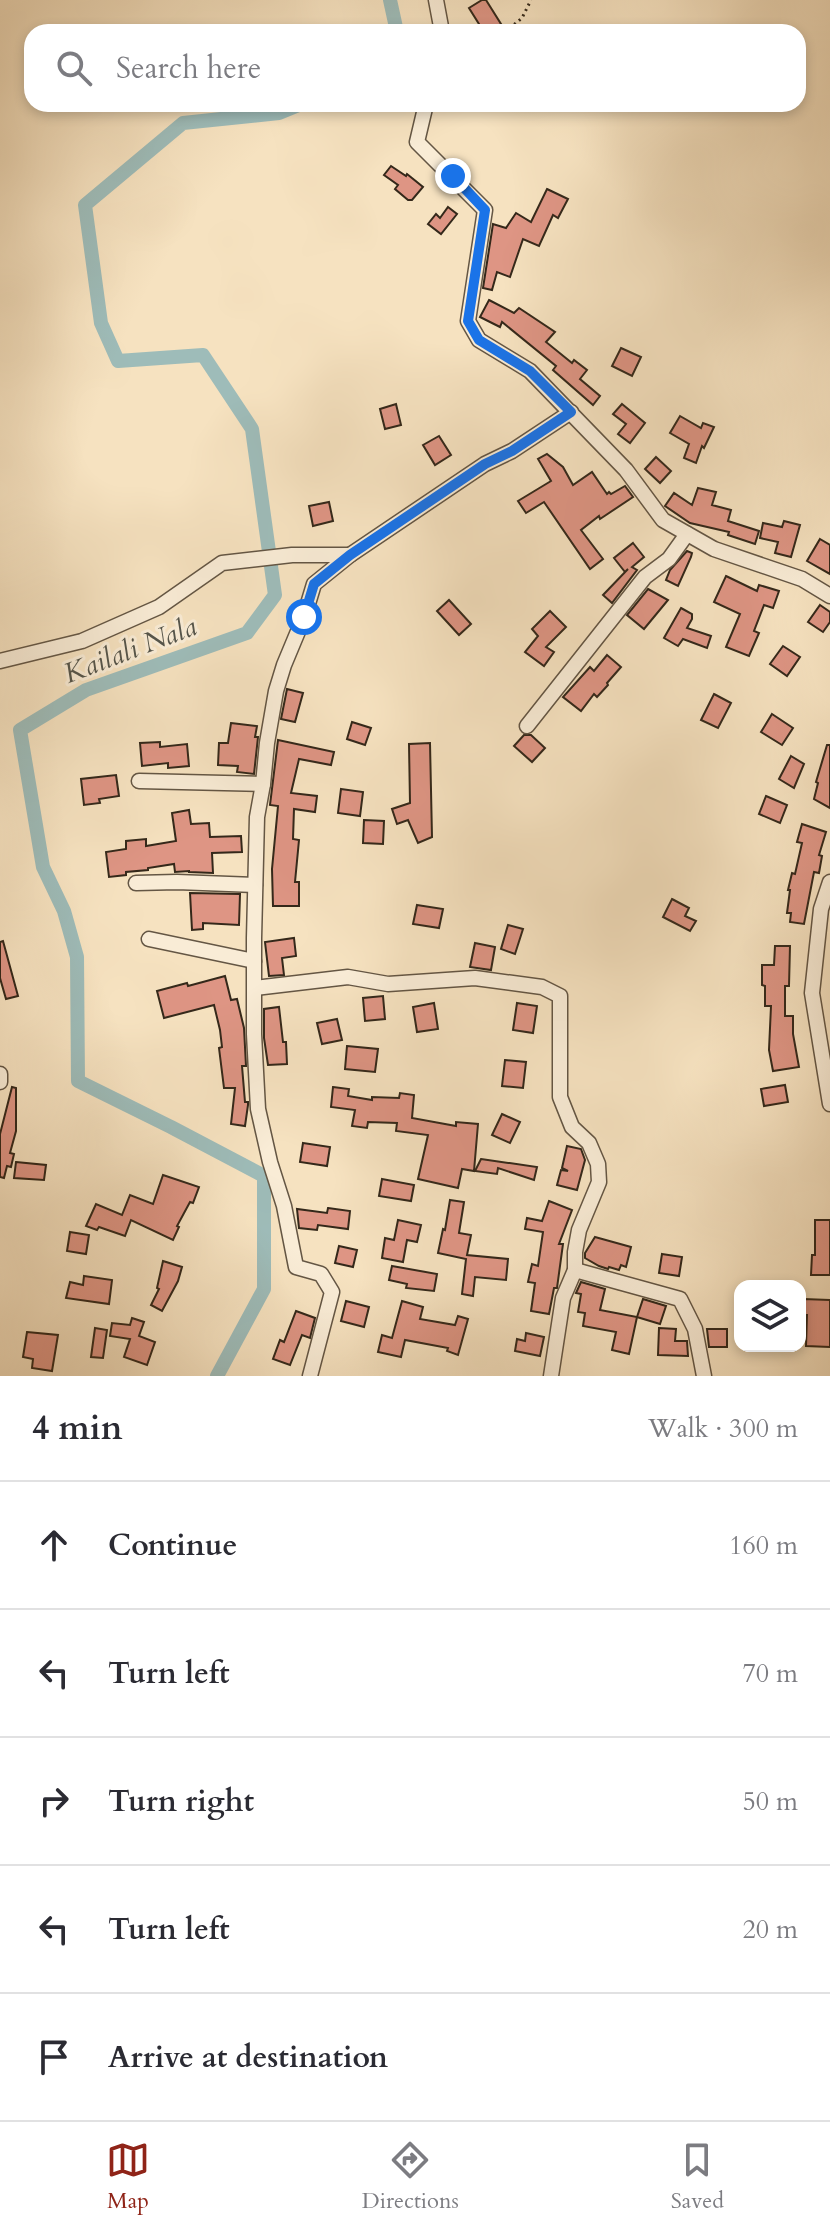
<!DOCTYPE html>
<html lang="en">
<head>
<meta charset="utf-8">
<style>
  :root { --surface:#fff; --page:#f2f2f3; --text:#2b2b33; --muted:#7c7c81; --line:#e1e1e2; --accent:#8f2418 }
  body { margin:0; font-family:Cardo,serif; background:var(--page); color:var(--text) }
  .controls { position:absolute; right:24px; bottom:24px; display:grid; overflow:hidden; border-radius:16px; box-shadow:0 4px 12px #0003 }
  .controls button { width:72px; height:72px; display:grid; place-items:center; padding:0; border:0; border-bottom:2px solid var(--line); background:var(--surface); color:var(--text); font:40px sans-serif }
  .stop { position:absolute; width:24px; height:24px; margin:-18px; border:6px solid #1a73e8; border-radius:50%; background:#fff }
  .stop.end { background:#1a73e8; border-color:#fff; box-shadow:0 2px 8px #0008 }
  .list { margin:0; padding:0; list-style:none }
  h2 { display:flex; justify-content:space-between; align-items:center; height:104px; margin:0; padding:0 32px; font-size:34px }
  h2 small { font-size:26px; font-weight:400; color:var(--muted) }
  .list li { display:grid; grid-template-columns:52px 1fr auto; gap:24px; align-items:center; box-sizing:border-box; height:128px; padding:0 32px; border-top:2px solid var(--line) }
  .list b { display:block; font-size:30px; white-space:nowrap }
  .list em { font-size:26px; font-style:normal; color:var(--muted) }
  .icon { flex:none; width:44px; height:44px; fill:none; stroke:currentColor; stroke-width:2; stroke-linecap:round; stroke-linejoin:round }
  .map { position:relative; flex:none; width:830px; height:1376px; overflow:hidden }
  .search { position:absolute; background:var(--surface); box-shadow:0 4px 12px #0003; left:24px; right:24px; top:24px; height:88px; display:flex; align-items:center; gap:20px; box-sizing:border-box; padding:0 28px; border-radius:24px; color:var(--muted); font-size:30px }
  .sheet { height:744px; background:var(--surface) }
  nav { display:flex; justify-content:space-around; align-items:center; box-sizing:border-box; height:112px; border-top:2px solid var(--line); background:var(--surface); font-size:22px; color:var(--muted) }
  nav a { display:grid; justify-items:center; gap:4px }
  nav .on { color:var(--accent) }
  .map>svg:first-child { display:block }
</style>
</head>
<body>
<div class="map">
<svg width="830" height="1376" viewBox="0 0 830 1376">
  <rect width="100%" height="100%" fill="#f6e2c0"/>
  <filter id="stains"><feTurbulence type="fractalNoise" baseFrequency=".0025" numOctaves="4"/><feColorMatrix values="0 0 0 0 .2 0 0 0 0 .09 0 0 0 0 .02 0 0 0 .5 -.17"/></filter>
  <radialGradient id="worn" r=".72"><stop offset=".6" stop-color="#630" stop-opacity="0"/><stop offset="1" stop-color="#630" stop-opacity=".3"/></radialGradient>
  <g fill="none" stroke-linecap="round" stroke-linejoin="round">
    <!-- canal -->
    <g stroke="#9ebcb9" stroke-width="14">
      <path d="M 390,0 L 397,32"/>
      <path d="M 217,1376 L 264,1289 L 264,1176 L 171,1127 L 78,1081 L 77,957 L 64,911 L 43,867 L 20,730 L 86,690 L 247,633 L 275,595 L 252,429 L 203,355 L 118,361 L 101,323 L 85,205 L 183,123 L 279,113 L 301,104"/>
    </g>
  </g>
  <!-- building -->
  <g fill="#de9584" stroke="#34281a" stroke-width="2">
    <path d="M 482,0 L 486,0 L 501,24 L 488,32 L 484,32 L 469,8 Z"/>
    <path d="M 391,166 L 406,176 L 407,174 L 423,187 L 412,200 L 408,200 L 395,189 L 398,185 L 384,175 Z"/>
    <path d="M 547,189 L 568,199 L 558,218 L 553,215 L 539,246 L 523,239 L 510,277 L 497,272 L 492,290 L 483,288 L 493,224 L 506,228 L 516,213 L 531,222 Z"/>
    <path d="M 448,207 L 457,214 L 441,234 L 428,224 L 436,214 L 440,218 Z"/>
    <path d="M 489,300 L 514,313 L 519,308 L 555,332 L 546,342 L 572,363 L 574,360 L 587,370 L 580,379 L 600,396 L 593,405 L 553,370 L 556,366 L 502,322 L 500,327 L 480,317 Z"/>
    <path d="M 621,348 L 641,357 L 632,376 L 612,366 Z"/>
    <path d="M 396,404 L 401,425 L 385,429 L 380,409 Z"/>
    <path d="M 622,404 L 645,423 L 630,443 L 618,434 L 626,424 L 613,414 Z"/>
    <path d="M 680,416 L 701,428 L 703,423 L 714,427 L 704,448 L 702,446 L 696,463 L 684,458 L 689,444 L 670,433 Z"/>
    <path d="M 439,436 L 451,455 L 435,465 L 423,445 Z"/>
    <path d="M 547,454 L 563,467 L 573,485 L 592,472 L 607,494 L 609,492 L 611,494 L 625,486 L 633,497 L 600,519 L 599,516 L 581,530 L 603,559 L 590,569 L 544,502 L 526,513 L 518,501 L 551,481 L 538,459 Z"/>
    <path d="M 656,457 L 671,471 L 660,483 L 645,469 Z"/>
    <path d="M 698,488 L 716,492 L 712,505 L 731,510 L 728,521 L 759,531 L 755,544 L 728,535 L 729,532 L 690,523 L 665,506 L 674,493 L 692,505 Z"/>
    <path d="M 329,502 L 333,521 L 313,526 L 309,506 Z"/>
    <path d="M 784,521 L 800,525 L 791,557 L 775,553 L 778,542 L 760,538 L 763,523 L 782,527 Z"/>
    <path d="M 820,539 L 830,545 L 830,574 L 807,561 Z"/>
    <path d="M 633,543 L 644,557 L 632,567 L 637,570 L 612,603 L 603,595 L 628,569 L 625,572 L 614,558 Z"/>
    <path d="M 687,551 L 692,553 L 691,557 L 678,586 L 666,580 L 670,570 Z"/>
    <path d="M 726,576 L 757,591 L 759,585 L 779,591 L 773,608 L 764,605 L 754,631 L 759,633 L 749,656 L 726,647 L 740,614 L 714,602 Z"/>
    <path d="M 648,589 L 668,600 L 644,629 L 627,615 Z"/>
    <path d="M 449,600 L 471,624 L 459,635 L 437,611 Z"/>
    <path d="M 820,605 L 830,612 L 830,622 L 823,632 L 808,622 Z"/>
    <path d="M 681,608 L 692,614 L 692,619 L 687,628 L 711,636 L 707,648 L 683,639 L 678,646 L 664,638 Z"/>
    <path d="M 550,611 L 566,627 L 546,647 L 554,652 L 544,666 L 525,652 L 538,636 L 532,629 Z"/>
    <path d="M 783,646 L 800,657 L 787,676 L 770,664 Z"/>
    <path d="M 607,655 L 621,667 L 607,683 L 608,685 L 597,697 L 594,694 L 581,711 L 563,697 L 590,667 L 594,671 Z"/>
    <path d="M 287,689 L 303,693 L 295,722 L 281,719 Z"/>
    <path d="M 714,694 L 731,703 L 718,728 L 701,720 Z"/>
    <path d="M 772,714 L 793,728 L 782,745 L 761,732 Z"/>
    <path d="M 352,722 L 371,728 L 365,745 L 347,739 Z"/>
    <path d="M 231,723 L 257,726 L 255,737 L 258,737 L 254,774 L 237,772 L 238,766 L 218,765 L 219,743 L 228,743 Z"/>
    <path d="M 524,735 L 531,735 L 545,748 L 532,762 L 514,746 Z"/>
    <path d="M 278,740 L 334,752 L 331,765 L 299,759 L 291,793 L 317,796 L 315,812 L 294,809 L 293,839 L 299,840 L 295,882 L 299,882 L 299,906 L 273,906 L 272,869 L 278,806 L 270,805 Z"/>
    <path d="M 160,742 L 160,747 L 187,744 L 189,766 L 168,768 L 168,763 L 142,766 L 140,743 Z"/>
    <path d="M 430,743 L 432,837 L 418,843 L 408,820 L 397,824 L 392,809 L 410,803 L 409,744 Z"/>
    <path d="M 827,745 L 830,745 L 830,808 L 814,799 L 818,783 L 816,782 Z"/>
    <path d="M 791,756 L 804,764 L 794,788 L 779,779 Z"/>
    <path d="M 116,775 L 119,796 L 99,799 L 100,803 L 84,805 L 81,779 Z"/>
    <path d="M 341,789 L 363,792 L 360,816 L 338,813 Z"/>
    <path d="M 766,796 L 787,805 L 780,823 L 759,814 Z"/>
    <path d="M 189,810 L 191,824 L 209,823 L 210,837 L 241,836 L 242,852 L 212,853 L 213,873 L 189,872 L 189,871 L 175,872 L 174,864 L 148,868 L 148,870 L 126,872 L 126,875 L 109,877 L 106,852 L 126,849 L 126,841 L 146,839 L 146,846 L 176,841 L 172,813 Z"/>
    <path d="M 364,820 L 384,821 L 383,844 L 363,843 Z"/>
    <path d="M 802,824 L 826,832 L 819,855 L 822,856 L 819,873 L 814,872 L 804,924 L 790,922 L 791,913 L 787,913 L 790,890 L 788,890 L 792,873 L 795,874 L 802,843 L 797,842 Z"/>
    <path d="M 190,893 L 240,894 L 239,925 L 203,923 L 203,929 L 192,930 Z"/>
    <path d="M 672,899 L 689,908 L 685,916 L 696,921 L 690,931 L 663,917 Z"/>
    <path d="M 417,905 L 443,909 L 439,928 L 413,924 Z"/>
    <path d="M 508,925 L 523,929 L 515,954 L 501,949 Z"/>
    <path d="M 294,938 L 296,956 L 282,958 L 284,975 L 269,976 L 265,942 Z"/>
    <path d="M 3,941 L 18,996 L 6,999 L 0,978 L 0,942 Z"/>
    <path d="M 475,943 L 495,947 L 491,970 L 470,967 Z"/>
    <path d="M 775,946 L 790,946 L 789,986 L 785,986 L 785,1016 L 793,1016 L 793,1034 L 799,1067 L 773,1071 L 769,1050 L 771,1006 L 765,1006 L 765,986 L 762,985 L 762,965 L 774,965 Z"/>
    <path d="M 225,976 L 231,1000 L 237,999 L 244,1028 L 246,1066 L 242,1066 L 245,1102 L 248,1102 L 248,1105 L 245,1126 L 231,1124 L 235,1088 L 224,1088 L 219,1048 L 222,1047 L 220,1030 L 214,1005 L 164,1018 L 157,991 L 187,983 L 188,986 Z"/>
    <path d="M 383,996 L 385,1019 L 365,1021 L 363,998 Z"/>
    <path d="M 434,1003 L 438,1029 L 417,1032 L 413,1007 Z"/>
    <path d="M 517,1003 L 537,1006 L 533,1033 L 513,1030 Z"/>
    <path d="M 279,1007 L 283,1042 L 286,1042 L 287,1064 L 268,1065 L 264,1038 L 264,1009 Z"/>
    <path d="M 337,1019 L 342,1040 L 322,1044 L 317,1023 Z"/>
    <path d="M 347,1046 L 378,1049 L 375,1072 L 345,1069 Z"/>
    <path d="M 505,1060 L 526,1062 L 523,1088 L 502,1086 Z"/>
    <path d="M 785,1085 L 788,1102 L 764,1106 L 761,1089 Z"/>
    <path d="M 12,1087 L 16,1088 L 16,1131 L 10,1153 L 14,1154 L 11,1167 L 7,1166 L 4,1178 L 0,1177 L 0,1134 Z"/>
    <path d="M 333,1087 L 349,1089 L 348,1096 L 372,1100 L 372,1097 L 399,1098 L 400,1093 L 414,1095 L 412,1118 L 456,1126 L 456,1122 L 478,1124 L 474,1171 L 462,1169 L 458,1188 L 418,1179 L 428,1135 L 396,1131 L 397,1123 L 368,1122 L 367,1128 L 352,1126 L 355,1110 L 331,1107 Z"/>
    <path d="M 502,1114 L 520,1122 L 510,1143 L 492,1135 Z"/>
    <path d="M 303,1143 L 330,1147 L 327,1166 L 300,1162 Z"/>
    <path d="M 567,1146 L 581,1149 L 585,1160 L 577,1190 L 557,1185 L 561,1170 L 568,1171 L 562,1168 Z"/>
    <path d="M 481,1159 L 537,1167 L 534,1180 L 498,1168 L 497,1174 L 475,1171 Z"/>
    <path d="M 16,1162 L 46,1165 L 44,1180 L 14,1178 Z"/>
    <path d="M 163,1175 L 199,1187 L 193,1203 L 190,1202 L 177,1226 L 179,1227 L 173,1240 L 131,1220 L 125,1236 L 99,1227 L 97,1230 L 86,1226 L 96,1204 L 122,1215 L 130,1195 L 153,1204 Z"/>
    <path d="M 382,1179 L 414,1185 L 411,1201 L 379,1196 Z"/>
    <path d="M 450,1200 L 464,1202 L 459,1233 L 471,1235 L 467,1255 L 508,1259 L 506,1280 L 475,1277 L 473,1296 L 462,1294 L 466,1259 L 438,1253 L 443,1229 L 445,1230 Z"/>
    <path d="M 549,1201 L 572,1210 L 559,1244 L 563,1244 L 557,1288 L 554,1288 L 549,1314 L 531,1311 L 535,1283 L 528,1282 L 532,1264 L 538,1266 L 543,1232 L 525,1229 L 527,1218 L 542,1221 Z"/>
    <path d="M 328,1208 L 350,1211 L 348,1229 L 318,1225 L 317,1230 L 299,1228 L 297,1209 L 327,1213 Z"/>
    <path d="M 398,1220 L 421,1225 L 417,1242 L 407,1240 L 403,1262 L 382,1258 L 385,1238 L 394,1240 Z"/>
    <path d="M 815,1220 L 830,1220 L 830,1275 L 811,1275 L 812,1255 L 815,1255 Z"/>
    <path d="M 70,1232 L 89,1235 L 86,1254 L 67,1251 Z"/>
    <path d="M 595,1237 L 631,1247 L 626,1267 L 621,1265 L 619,1270 L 609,1267 L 608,1269 L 599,1266 L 585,1258 L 585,1253 Z"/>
    <path d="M 339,1246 L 357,1250 L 353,1267 L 335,1263 Z"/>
    <path d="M 662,1254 L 682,1257 L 679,1276 L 659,1273 Z"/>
    <path d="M 163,1261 L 182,1267 L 178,1281 L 162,1311 L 151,1305 L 159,1289 L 157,1288 Z"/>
    <path d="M 392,1266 L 437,1274 L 434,1291 L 406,1288 L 407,1284 L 389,1280 Z"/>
    <path d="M 84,1276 L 112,1280 L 109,1304 L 66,1298 L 70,1282 L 83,1285 Z"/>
    <path d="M 581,1282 L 605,1289 L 600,1310 L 637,1317 L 629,1354 L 612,1350 L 616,1332 L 583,1326 L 585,1313 L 578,1312 L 581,1294 L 576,1293 Z"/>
    <path d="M 643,1299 L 666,1306 L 660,1324 L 637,1317 Z"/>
    <path d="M 803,1299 L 830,1300 L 830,1347 L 806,1346 L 807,1315 L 803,1315 Z"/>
    <path d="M 346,1301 L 369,1307 L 364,1327 L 341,1321 Z"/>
    <path d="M 402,1301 L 423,1307 L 420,1319 L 455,1325 L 458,1316 L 468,1319 L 458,1355 L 447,1351 L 448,1348 L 405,1340 L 401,1357 L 378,1352 L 382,1335 L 392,1338 Z"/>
    <path d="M 296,1311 L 315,1318 L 310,1338 L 302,1335 L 290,1365 L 273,1359 L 280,1340 L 284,1342 Z"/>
    <path d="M 132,1318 L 144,1322 L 139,1336 L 155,1342 L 147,1365 L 124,1357 L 130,1339 L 110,1336 L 112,1323 L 130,1325 Z"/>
    <path d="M 95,1328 L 107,1330 L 103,1358 L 91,1357 Z"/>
    <path d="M 659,1328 L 676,1329 L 675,1341 L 687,1341 L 688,1356 L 658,1355 Z"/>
    <path d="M 707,1329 L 727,1329 L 727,1347 L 709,1347 Z"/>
    <path d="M 27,1332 L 58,1335 L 52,1371 L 32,1368 L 33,1359 L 23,1357 Z"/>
    <path d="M 526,1333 L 544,1337 L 540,1356 L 515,1351 L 517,1339 L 525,1341 Z"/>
  </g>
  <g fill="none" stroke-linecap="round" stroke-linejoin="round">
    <!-- minor casing -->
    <g stroke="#645644" stroke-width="17">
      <g id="minor">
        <path d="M 436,0 L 442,32"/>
        <path d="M 426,104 L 417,142 L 485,210 L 468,321 L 479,340 L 530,371 L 626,470 L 663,520 L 714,549 L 802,579 L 830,596"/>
        <path d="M 0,661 L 82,641 L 159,607 L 222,563 L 292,555 L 350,555"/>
        <path d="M 527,726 L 645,577 L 669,559 L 687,534"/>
        <path d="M 139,781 L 263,784"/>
        <path d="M 830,882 L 821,909 L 812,993 L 830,1104"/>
        <path d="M 136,883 L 177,882 L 255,885"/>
        <path d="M 149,939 L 254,961"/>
        <path d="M 255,988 L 348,977 L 388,984 L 475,978 L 542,987 L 560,996 L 560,1097 L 572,1127 L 589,1143 L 598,1164 L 599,1182 L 579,1230 L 575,1252 L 575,1270 L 563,1298 L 551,1376"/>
        <path d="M 0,1074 L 0,1082"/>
        <path d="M 575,1270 L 680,1299 L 695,1329 L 704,1376"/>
        <path d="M 310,1376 L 332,1292 L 321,1274 L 296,1267 L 284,1206 L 270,1162 L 258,1109 L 254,1034 L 254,938 L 257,817 L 263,784 L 267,743 L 276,691 L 284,665 L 304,617 L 314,584 L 350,555 L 485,464 L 512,451 L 571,412"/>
      </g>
    </g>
    <!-- path -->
    <path stroke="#34281a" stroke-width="3" stroke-dasharray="2 4" stroke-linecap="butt" d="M 505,32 L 522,18 L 531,0"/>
    <!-- minor -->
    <use href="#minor" stroke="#f9ecd6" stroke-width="14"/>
  </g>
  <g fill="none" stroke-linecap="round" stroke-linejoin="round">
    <!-- route -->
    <path stroke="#1a73e8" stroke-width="10" d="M 304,617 L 314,584 L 350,555 L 485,464 L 512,451 L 571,412 L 530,371 L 479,340 L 468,321 L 485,210 L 453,176"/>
  </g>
  <g text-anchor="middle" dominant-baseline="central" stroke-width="6" stroke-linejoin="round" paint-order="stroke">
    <!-- water labels -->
    <g font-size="28" font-style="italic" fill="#54544a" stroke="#f9ecd6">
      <text transform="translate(130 650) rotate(-21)">Kailali Nala</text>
    </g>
  </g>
  <rect width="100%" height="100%" filter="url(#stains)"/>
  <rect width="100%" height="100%" fill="url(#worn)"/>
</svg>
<div class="controls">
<button><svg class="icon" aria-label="layers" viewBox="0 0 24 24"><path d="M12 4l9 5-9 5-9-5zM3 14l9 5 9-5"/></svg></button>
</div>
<div class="stop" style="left:304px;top:617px"></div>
<div class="stop end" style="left:453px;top:176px"></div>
<div class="search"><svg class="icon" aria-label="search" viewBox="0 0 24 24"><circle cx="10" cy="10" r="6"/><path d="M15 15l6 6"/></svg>Search here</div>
</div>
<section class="sheet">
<h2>4 min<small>Walk · 300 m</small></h2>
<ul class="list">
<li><svg class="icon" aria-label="ahead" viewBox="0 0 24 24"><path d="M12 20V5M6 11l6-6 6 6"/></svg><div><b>Continue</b></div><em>160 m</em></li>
<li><svg class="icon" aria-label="left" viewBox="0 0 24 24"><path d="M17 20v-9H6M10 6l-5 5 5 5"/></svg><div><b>Turn left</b></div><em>70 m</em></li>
<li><svg class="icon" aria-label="right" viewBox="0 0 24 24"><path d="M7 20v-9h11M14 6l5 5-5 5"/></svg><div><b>Turn right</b></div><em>50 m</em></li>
<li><svg class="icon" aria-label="left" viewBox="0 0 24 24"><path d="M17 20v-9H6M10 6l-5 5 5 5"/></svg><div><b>Turn left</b></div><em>20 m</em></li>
<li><svg class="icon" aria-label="arrive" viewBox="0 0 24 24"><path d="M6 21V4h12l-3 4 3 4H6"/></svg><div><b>Arrive at destination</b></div></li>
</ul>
</section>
<nav>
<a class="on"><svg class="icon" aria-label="map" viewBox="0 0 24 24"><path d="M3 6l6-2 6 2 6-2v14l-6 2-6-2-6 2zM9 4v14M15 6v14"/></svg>Map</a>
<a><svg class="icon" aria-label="directions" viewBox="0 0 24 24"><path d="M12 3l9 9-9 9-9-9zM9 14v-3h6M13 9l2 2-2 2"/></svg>Directions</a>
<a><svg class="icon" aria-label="saved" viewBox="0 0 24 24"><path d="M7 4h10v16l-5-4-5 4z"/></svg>Saved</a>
</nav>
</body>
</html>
